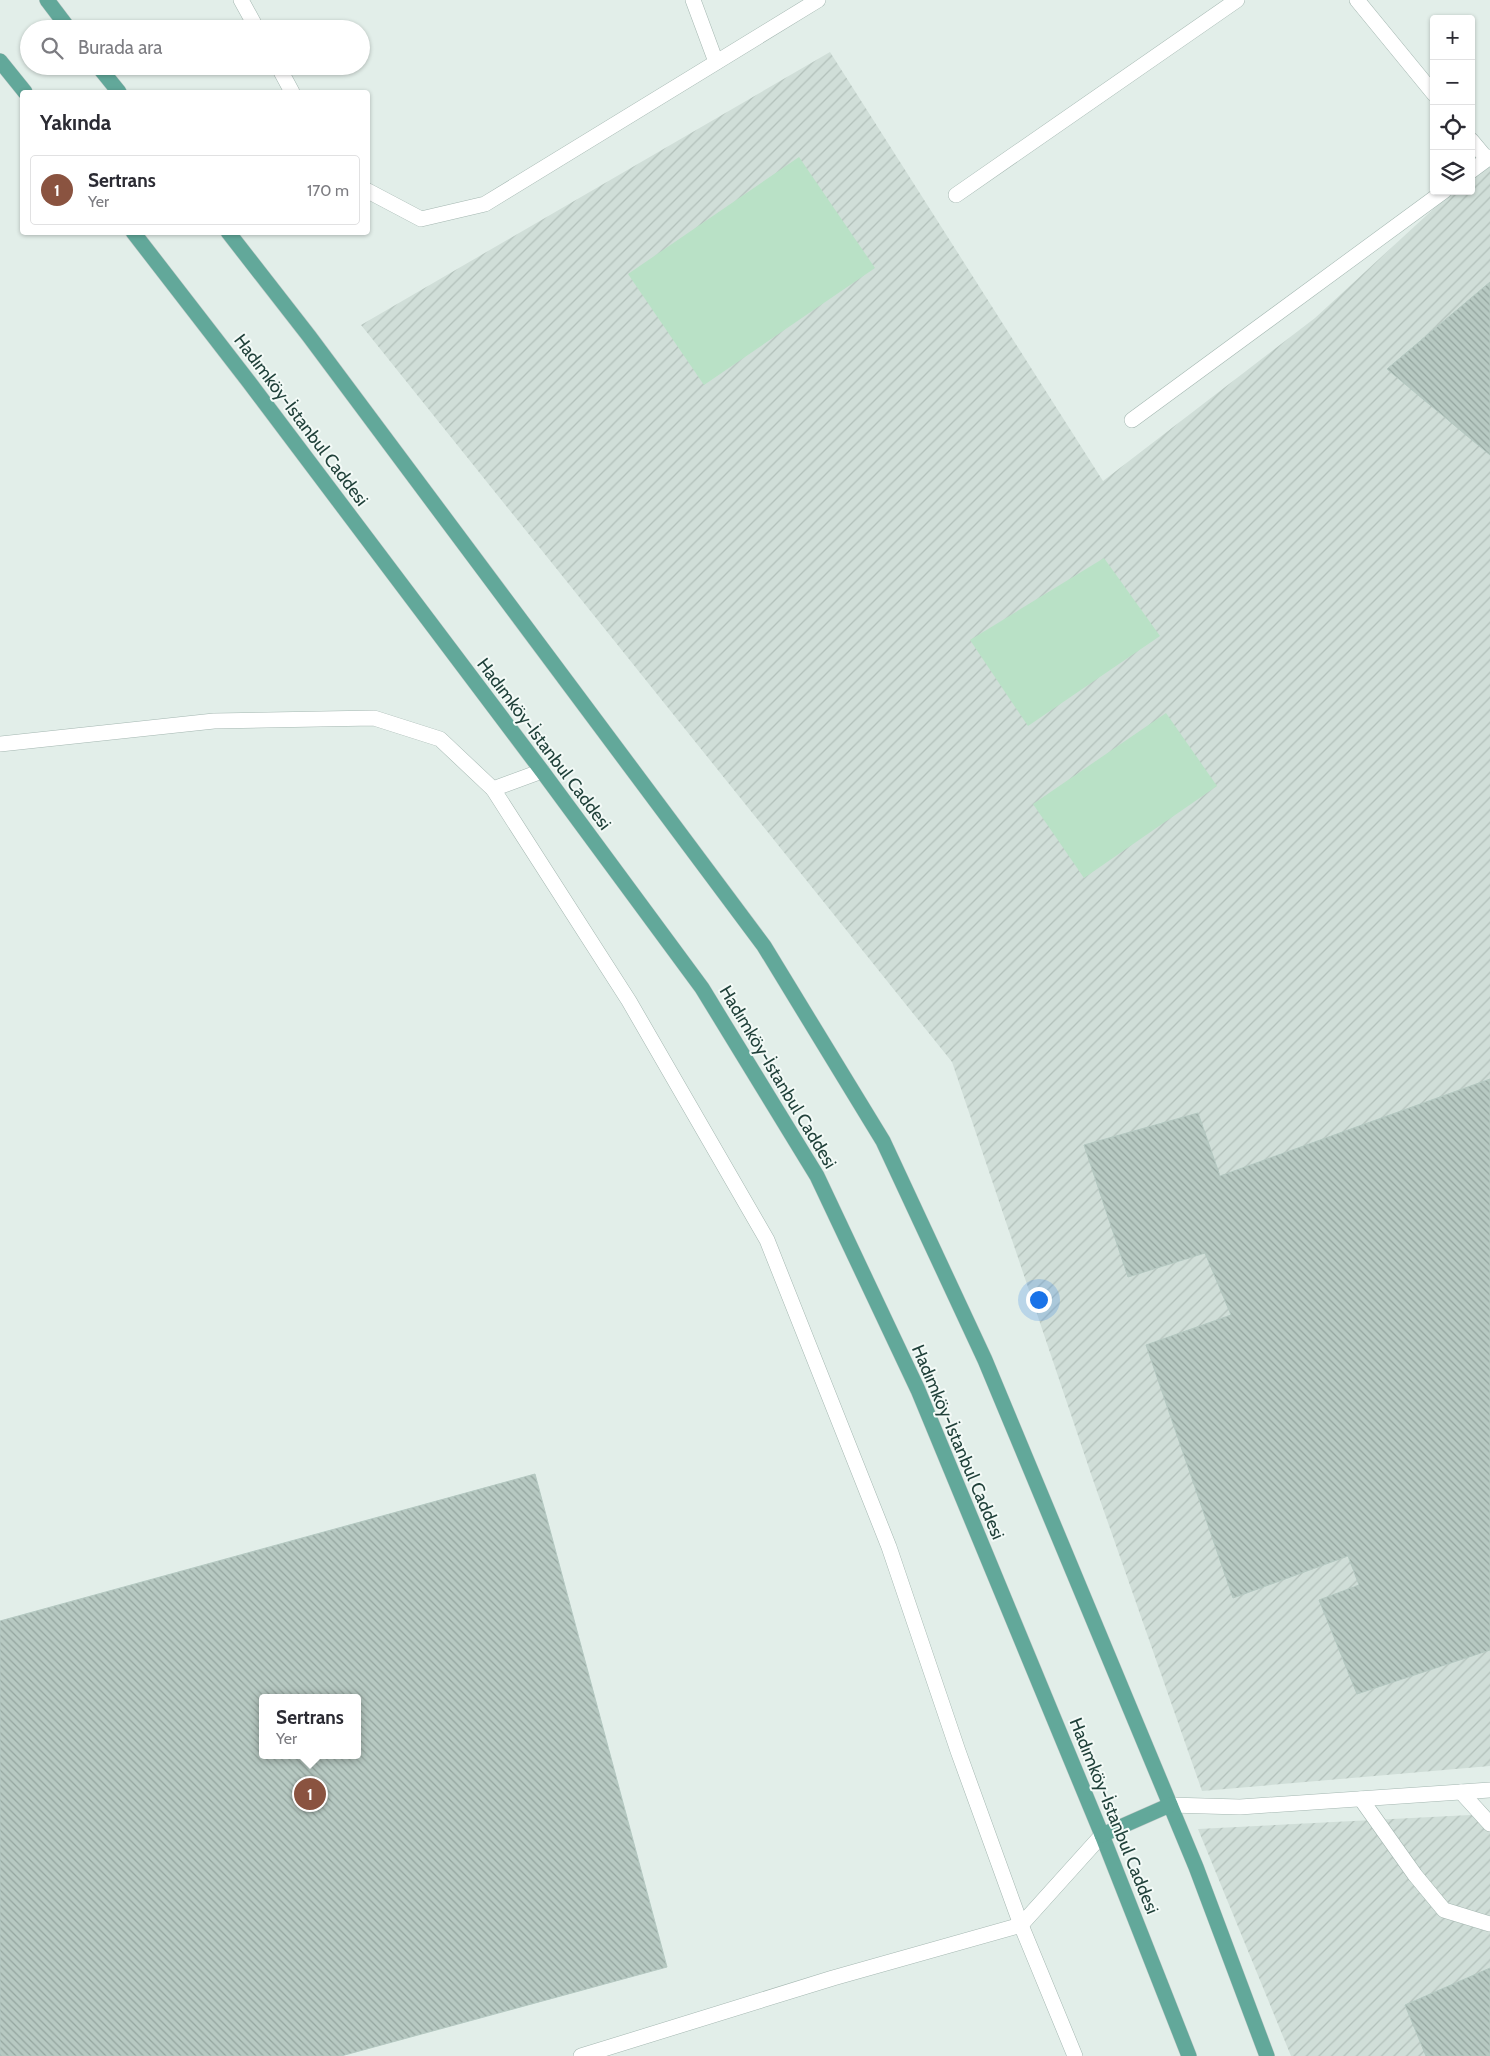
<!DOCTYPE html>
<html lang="tr">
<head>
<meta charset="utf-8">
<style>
  :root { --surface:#fff; --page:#f2f2f3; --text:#2b2b33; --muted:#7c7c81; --line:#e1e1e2; --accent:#8a5340 }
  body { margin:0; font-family:Cabin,sans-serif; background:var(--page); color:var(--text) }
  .controls { position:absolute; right:15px; top:15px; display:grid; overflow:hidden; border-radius:5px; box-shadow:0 1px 4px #0004 }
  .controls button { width:45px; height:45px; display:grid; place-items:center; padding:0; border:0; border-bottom:1px solid var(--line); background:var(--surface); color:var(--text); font:25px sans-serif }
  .you { position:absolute; left:1038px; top:1299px; width:18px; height:18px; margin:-12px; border:4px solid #fff; border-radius:50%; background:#1a73e8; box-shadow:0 0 0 8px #1a73e833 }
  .badge { display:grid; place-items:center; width:32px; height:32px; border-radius:50%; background:var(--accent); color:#fff; font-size:16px; font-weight:700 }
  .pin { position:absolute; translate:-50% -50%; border:2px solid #fff; box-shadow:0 1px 5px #0006 }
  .popup { position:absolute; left:259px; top:1694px; width:102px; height:65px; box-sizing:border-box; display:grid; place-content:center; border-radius:5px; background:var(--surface); filter:drop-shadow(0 1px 4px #0005); font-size:16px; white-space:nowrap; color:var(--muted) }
  .popup b { font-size:19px; color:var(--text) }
  .popup::after { content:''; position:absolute; left:50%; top:100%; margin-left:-10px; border:10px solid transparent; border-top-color:var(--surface) }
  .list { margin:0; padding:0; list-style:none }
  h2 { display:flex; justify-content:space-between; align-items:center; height:65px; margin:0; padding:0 20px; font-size:21px }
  h2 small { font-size:16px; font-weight:400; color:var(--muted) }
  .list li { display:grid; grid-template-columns:32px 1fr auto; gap:15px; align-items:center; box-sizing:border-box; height:70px; margin:0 10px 10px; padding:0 10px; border:1px solid var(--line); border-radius:5px }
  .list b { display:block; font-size:19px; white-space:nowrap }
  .list p { margin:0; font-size:16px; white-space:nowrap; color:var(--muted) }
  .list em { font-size:16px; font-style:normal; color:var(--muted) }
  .icon { flex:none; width:28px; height:28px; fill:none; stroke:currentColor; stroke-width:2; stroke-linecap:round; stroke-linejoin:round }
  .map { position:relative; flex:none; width:1490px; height:2056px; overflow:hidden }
  .search { position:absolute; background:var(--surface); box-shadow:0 1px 4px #0004; left:20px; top:20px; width:350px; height:55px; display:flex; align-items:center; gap:12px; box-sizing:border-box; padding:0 18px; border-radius:28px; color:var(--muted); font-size:19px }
  .panel { position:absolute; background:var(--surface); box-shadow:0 1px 4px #0004; left:20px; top:90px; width:350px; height:145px; border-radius:5px }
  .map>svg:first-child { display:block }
</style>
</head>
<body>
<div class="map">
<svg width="1490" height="2056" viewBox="0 0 1490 2056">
  <defs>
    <pattern id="industrial-furrows" width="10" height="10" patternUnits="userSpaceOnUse" patternTransform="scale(1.25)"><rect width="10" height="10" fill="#d0ded8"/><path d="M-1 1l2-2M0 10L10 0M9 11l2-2" fill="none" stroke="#b2c0ba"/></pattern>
    <pattern id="building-back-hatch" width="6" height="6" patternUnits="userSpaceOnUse" patternTransform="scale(1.25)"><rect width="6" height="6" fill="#b7c9c2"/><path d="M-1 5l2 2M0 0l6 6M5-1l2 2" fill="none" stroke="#94a59f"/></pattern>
  </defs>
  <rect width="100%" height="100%" fill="#e2eee9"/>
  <!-- industrial -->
  <g fill="url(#industrial-furrows)">
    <path d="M 830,52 L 1103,481 L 1315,318 L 1453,191 L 1471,191 L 1471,174 L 1490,157 L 1490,1766 L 1202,1791 L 1092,1477 L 952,1062 L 361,325 Z"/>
    <path d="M 1490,1814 L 1490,2056 L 1291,2056 L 1198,1829 Z"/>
  </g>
  <!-- pitch -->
  <g fill="#b9e1c6">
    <path d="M 799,157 L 875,268 L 704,385 L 628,274 Z"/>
    <path d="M 1104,558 L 1160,636 L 1028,726 L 970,640 Z"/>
    <path d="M 1166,713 L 1217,786 L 1084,878 L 1033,804 Z"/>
  </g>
  <!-- building -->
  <g fill="url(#building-back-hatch)" stroke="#b4c8c1" fill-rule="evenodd">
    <path d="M 1490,282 L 1490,455 L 1387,369 Z"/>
    <path d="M 1490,1079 L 1490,1650 L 1357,1694 L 1319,1600 L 1359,1585 L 1348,1556 L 1233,1598 L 1146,1345 L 1231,1315 L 1205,1253 L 1128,1277 L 1084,1145 L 1198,1113 L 1220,1176 Z"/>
    <path d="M 535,1474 L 667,1967 L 341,2056 L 0,2056 L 0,1621 ZM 262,1698 L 358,1698 L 358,1755 L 262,1755 Z"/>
    <path d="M 1490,1968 L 1490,2056 L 1426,2056 L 1405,2005 Z"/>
  </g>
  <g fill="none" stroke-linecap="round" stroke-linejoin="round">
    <!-- service casing -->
    <g stroke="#a4b7b1" stroke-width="16">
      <g id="service">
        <path d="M 1461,1792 L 1490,1824"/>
        <path d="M 1361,1799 L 1415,1875 L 1444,1910 L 1490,1924"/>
        <path d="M 1170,1805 L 1240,1807 L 1490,1790"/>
      </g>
    </g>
    <!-- minor casing -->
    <g stroke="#a4b7b1" stroke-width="16">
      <g id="minor">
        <path d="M 241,0 L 257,29"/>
        <path d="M 693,0 L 716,62"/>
        <path d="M 1357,0 L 1434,94"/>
        <path d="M 278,66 L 292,92"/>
        <path d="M 1471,140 L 1487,159"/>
        <path d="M 1471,171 L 1490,157"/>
        <path d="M 368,191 L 421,219 L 485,204 L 818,0"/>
        <path d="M 956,195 L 1237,0"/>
        <path d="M 1132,420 L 1444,191"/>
        <path d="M 0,744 L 214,721 L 374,718 L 440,739 L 493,789 L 542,771"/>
        <path d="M 493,789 L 629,1001 L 767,1240 L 889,1547 L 958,1751 L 1021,1925 L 1075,2056"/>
        <path d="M 581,2056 L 833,1978 L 1021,1925 L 1102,1835"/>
      </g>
    </g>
    <!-- primary casing -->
    <g stroke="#c1cac8" stroke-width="16">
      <g id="primary">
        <path d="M 47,0 L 69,29"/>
        <path d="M 0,61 L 25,92"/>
        <path d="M 98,66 L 119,92"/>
        <path d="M 133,232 L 249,382 L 542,771 L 702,988 L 817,1176 L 918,1390 L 1102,1835 L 1189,2056"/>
        <path d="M 228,232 L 309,336 L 764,946 L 883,1141 L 985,1360 L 1196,1867 L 1267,2056"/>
        <path d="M 1102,1835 L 1170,1805"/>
      </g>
    </g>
    <!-- service -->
    <use href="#service" stroke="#fff" stroke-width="15"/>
    <!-- minor -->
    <use href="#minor" stroke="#fff" stroke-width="15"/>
    <!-- primary -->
    <use href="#primary" stroke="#62a89a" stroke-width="15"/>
  </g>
  <g text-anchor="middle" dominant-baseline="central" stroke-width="4" stroke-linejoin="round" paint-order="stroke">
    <!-- street labels -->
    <g font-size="18" fill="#20413a" stroke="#f3faf7">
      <text transform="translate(301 420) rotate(53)">Hadımköy-İstanbul Caddesi</text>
      <text transform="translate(544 744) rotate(53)">Hadımköy-İstanbul Caddesi</text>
      <text transform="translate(778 1077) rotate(59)">Hadımköy-İstanbul Caddesi</text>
      <text transform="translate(958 1442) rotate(67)">Hadımköy-İstanbul Caddesi</text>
      <text transform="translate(1114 1816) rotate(68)">Hadımköy-İstanbul Caddesi</text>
    </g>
  </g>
</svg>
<div class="controls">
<button>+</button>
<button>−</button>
<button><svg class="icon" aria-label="locate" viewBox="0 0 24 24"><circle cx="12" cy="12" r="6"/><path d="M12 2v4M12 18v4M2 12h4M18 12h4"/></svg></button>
<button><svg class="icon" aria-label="layers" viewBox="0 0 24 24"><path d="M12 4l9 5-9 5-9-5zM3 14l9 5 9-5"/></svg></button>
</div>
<div class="you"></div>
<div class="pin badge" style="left:310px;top:1794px">1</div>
<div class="popup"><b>Sertrans</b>Yer</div>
<div class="search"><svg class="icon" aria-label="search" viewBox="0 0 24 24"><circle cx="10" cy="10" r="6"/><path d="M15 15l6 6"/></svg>Burada ara</div>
<section class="panel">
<h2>Yakında<small></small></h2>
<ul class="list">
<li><span class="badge">1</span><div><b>Sertrans</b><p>Yer</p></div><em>170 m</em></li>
</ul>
</section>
</div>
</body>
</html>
